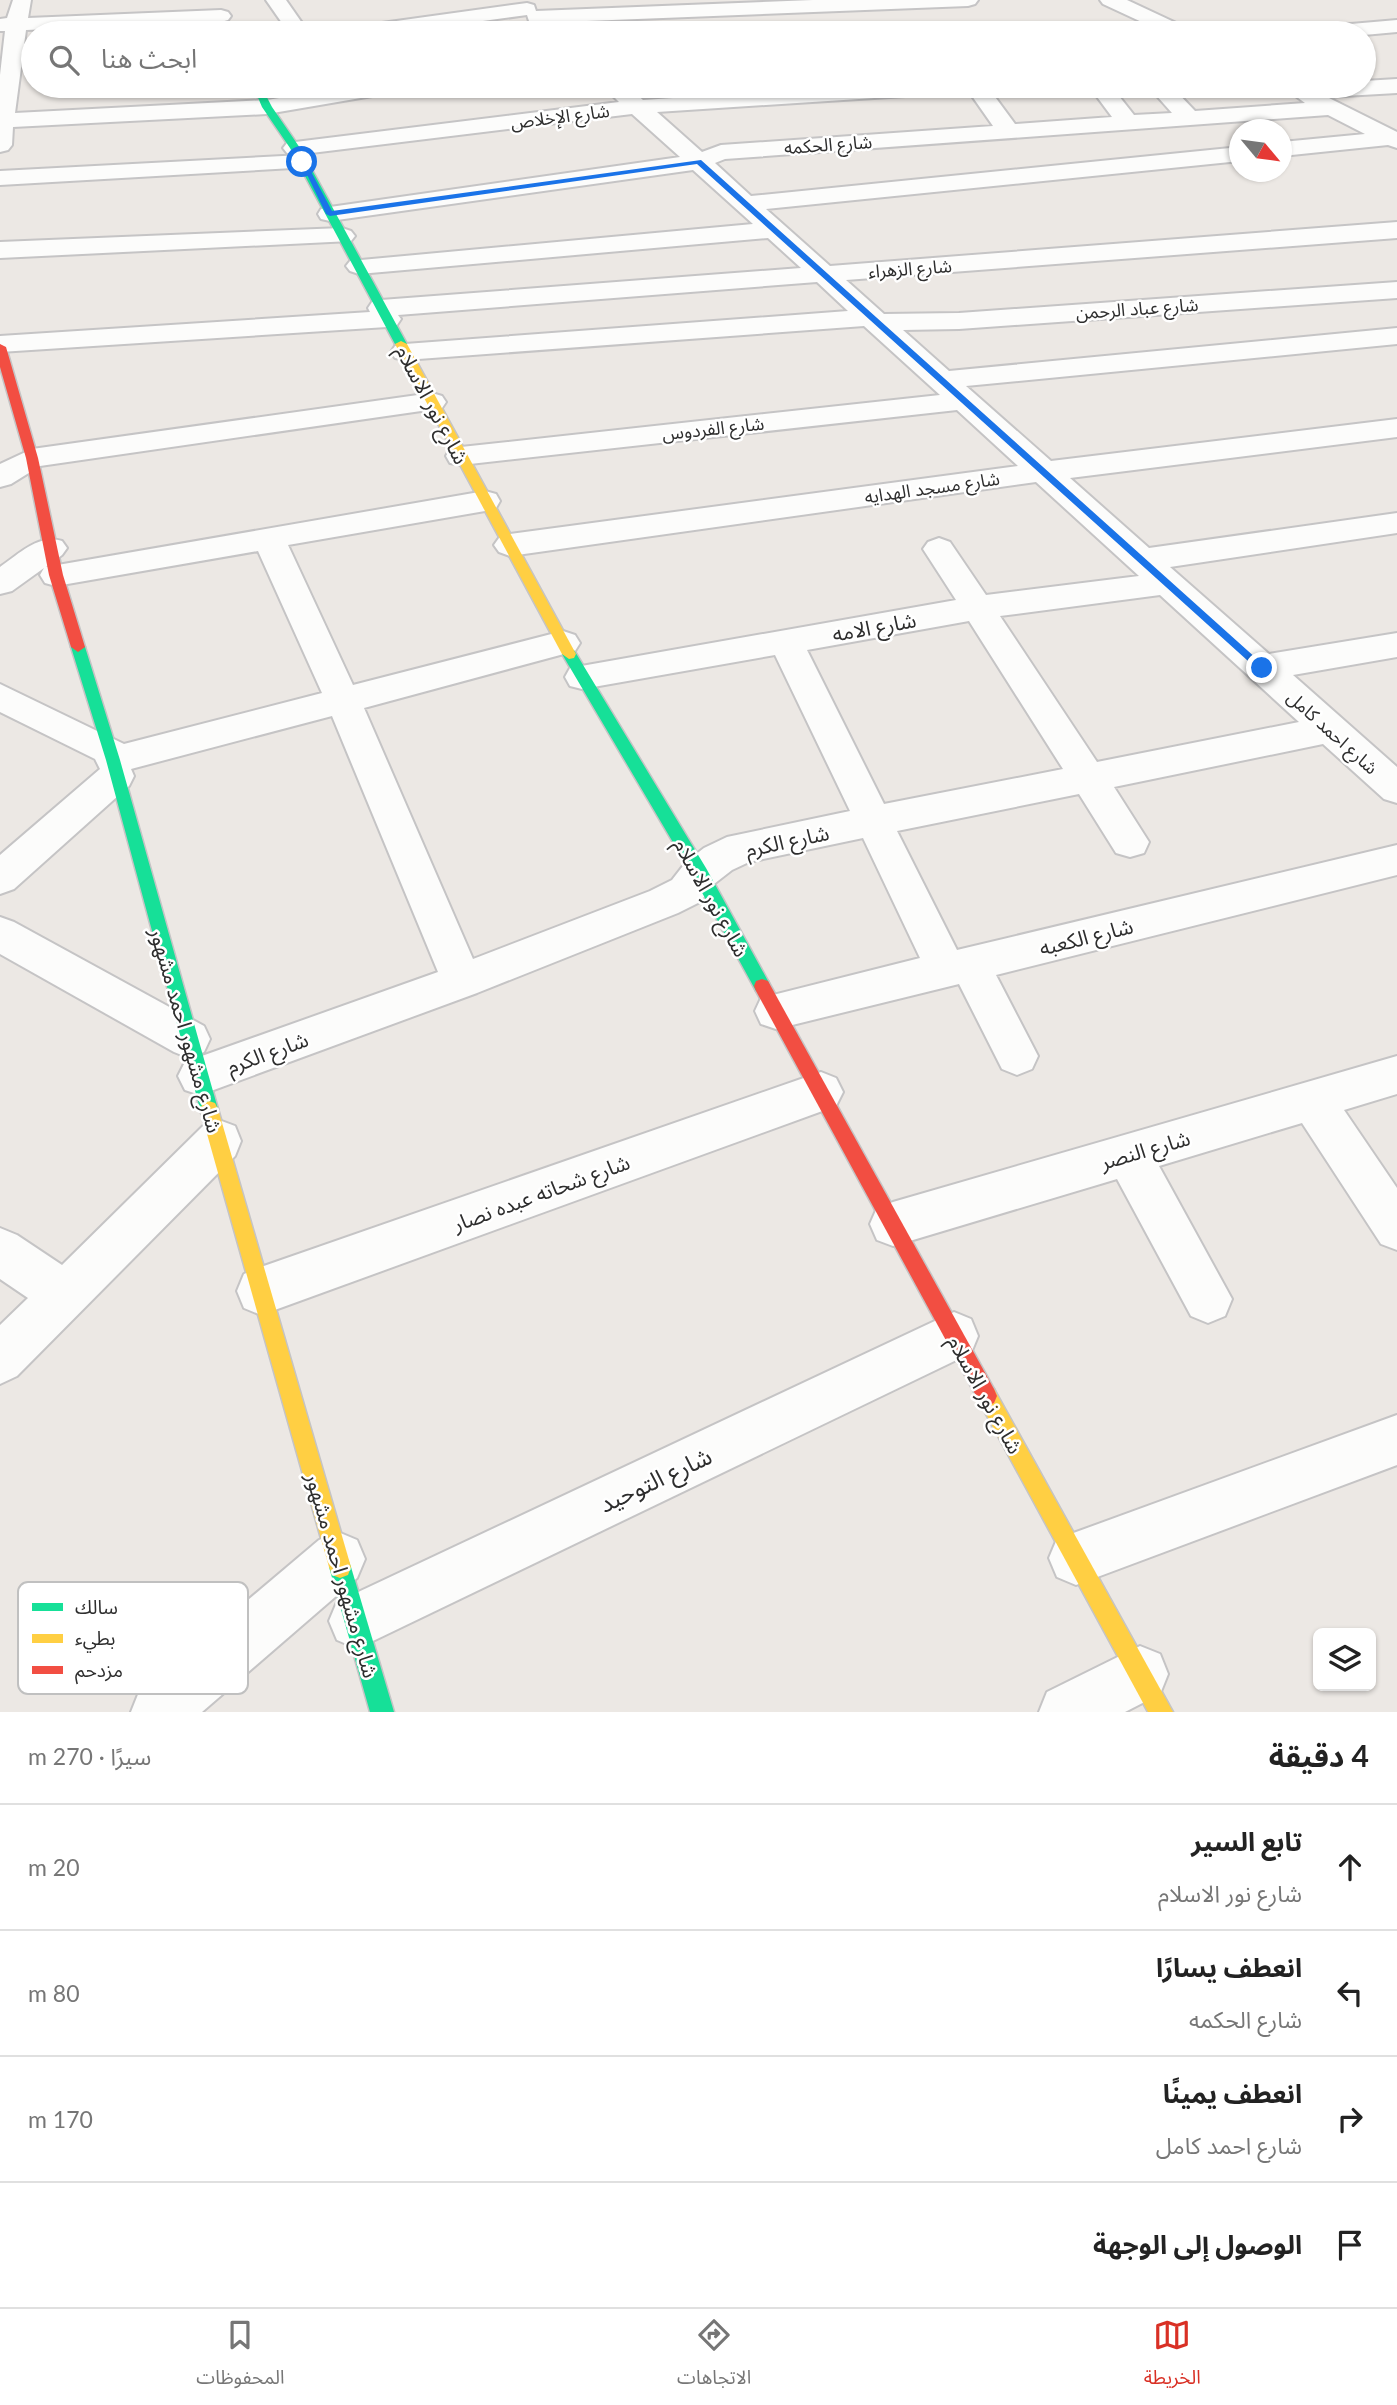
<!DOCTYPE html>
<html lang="ar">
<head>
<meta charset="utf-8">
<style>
  :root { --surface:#fff; --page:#f2f2f2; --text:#222; --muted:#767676; --line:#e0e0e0; --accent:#d93025 }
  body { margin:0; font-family:Lato,"Noto Sans Arabic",sans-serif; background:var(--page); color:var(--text); direction:rtl }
  .controls { position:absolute; right:21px; bottom:21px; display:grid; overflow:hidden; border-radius:10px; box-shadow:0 2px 5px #0004 }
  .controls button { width:63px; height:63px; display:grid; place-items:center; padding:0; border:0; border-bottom:2px solid var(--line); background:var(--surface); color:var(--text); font:35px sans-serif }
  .compass { position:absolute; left:1229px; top:119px; width:63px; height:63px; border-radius:50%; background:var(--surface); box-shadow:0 2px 5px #0004; rotate:119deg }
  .stop { position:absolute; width:21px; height:21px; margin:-16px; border:5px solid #1a73e8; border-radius:50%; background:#fff }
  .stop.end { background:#1a73e8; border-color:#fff; box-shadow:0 2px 7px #0008 }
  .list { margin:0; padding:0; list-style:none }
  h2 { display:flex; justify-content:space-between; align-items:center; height:91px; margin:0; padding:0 28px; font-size:30px }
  h2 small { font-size:23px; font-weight:400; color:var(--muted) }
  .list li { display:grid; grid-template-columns:46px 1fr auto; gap:21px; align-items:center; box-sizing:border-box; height:126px; padding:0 28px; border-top:2px solid var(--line) }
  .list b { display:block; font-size:26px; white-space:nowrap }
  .list p { margin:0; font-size:23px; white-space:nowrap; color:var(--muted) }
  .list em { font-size:23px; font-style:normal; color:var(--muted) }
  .icon { flex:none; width:38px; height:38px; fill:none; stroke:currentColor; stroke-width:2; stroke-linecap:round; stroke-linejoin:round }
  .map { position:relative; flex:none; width:1397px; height:1712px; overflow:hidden; direction:ltr }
  .search { position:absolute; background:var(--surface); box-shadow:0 2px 5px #0004; left:21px; right:21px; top:21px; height:77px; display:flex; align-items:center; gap:18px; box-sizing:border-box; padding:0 24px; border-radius:38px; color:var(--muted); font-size:26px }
  .sheet { height:595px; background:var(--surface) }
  nav { display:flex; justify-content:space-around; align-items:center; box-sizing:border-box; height:98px; border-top:2px solid var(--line); background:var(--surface); font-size:19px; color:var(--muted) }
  nav a { display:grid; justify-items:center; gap:4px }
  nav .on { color:var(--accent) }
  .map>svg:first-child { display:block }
</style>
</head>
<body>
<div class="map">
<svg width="1397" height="1712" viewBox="0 0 1397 1712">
  <rect width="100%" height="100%" fill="#ece8e4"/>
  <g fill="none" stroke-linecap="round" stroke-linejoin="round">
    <!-- street casing -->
    <g stroke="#c5c4c5" stroke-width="4">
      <g id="street">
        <path d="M 13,0 L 31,0 L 28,18 L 221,10 L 228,12 L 231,16 L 228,20 L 221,22 L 26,30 L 15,113 L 267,100 L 352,86 L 401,86 L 398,91 L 390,93 L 267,114 L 13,127 L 12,145 L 8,150 L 0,152 L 0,75 L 5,31 L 0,31 L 0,19 L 7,18 Z"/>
        <path d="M 266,0 L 286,0 L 309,33 L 289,33 Z"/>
        <path d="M 813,0 L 978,0 L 975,4 L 968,6 L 536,23 L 529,21 L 527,15 L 396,33 L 343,33 L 346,29 L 353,27 L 527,3 L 534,5 L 536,11 Z"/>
        <path d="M 1100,0 L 1127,0 L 1189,29 L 1192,33 L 1088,33 L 1091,29 L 1098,27 L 1146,24 L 1103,4 Z"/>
        <path d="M 1397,20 L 1397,32 L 1364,35 L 1306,33 L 1309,29 L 1316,27 Z"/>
        <path d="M 1397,79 L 1397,93 L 1327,97 L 1397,132 L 1397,148 L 1388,145 L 1282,156 L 1282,142 L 1365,134 L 1328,115 L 725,159 L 715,163 L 751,196 L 1240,147 L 1240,161 L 766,209 L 830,266 L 1397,222 L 1397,238 L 846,280 L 884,314 L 959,313 L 1397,282 L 1397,298 L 959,329 L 903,330 L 949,371 L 1397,328 L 1397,344 L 966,386 L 1051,461 L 1397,419 L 1397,437 L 1070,478 L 1149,548 L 1397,513 L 1397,533 L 1170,567 L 1269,654 L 1397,633 L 1397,657 L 1293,675 L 1397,767 L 1397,803 L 1384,799 L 1323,744 L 1114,787 L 1149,842 L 1144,853 L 1130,857 L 1116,853 L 1079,794 L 897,831 L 957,950 L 1397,845 L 1397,875 L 996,975 L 1038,1056 L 1032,1069 L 1017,1075 L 1002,1069 L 959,984 L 776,1029 L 761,1024 L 755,1011 L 761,998 L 920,958 L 863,838 L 749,862 L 732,870 L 714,884 L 700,902 L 678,913 L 477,993 L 200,1095 L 185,1090 L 178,1076 L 185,1062 L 438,972 L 332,716 L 131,769 L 134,776 L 129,786 L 14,889 L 0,894 L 0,855 L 100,769 L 95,759 L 0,712 L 0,684 L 124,744 L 322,693 L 258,551 L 56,586 L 45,583 L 40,575 L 44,568 L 12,591 L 0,594 L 0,567 C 19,554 38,534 62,541 L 67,548 L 62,555 L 46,567 L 485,491 L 496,494 L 500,501 L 496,508 L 485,511 L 288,545 L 353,685 L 563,631 L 575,635 L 580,643 L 575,651 L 364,708 L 473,959 L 650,891 L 672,880 L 686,862 L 704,848 L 727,837 L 850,811 L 775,655 L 582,689 L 570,686 L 565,677 L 570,668 L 956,600 L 923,549 L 928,542 L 939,538 L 950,542 L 986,595 L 1139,576 L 1036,482 L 510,556 L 499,552 L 494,545 L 499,538 L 510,534 L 1018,466 L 957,410 L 461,465 L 450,463 L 446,456 L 450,449 L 461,447 L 940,395 L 864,326 L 405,360 L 395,358 L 391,352 L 395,346 L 405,344 L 848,311 L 817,282 L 398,315 L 401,319 L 397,325 L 387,327 L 0,352 L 0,336 L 370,312 L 368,308 L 372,302 L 381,300 L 801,268 L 768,238 L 359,274 L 350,271 L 346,266 L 350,261 L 753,224 L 693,170 L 330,221 L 321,219 L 318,214 L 321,209 L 330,207 L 680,157 L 632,114 L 295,155 L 287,153 L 283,148 L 287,143 L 619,102 L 603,86 L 627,86 L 643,100 L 856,86 L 963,86 L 960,91 L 952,93 L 657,112 L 702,152 L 721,145 L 993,126 L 965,86 L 987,86 L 1015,124 L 1112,117 L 1089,86 L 1111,86 L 1134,115 L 1172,113 L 1148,86 L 1171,86 L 1195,111 L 1305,103 L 1290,92 L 1293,87 L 1364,86 L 1364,81 ZM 1160,595 L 1299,722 L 1097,762 L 1000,616 ZM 969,621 L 1063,769 L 884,804 L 807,650 Z"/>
        <path d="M 302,155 L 310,157 L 314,162 L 310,167 L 0,185 L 0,171 Z"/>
        <path d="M 342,228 L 351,231 L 355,236 L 351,241 L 0,258 L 0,242 Z"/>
        <path d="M 432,393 L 442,396 L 446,402 L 442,408 L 40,466 L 11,484 L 0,487 L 0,464 L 32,449 Z"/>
        <path d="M 0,917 L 14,922 L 204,1026 L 210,1039 L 204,1052 L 189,1058 L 174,1052 L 0,954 Z"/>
        <path d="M 1397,1056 L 1397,1094 L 1344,1110 L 1397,1188 L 1397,1250 L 1381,1244 L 1302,1123 L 1159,1166 L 1232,1299 L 1225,1316 L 1208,1323 L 1191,1316 L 1117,1179 L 893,1246 L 877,1240 L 870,1224 L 877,1208 L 893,1202 Z"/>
        <path d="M 821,1072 L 836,1078 L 843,1092 L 836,1106 L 261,1315 L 244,1308 L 237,1291 L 244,1274 L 261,1267 Z"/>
        <path d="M 219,1120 L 235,1126 L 241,1141 L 235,1156 L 17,1376 L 0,1384 L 0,1325 L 28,1298 L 0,1279 L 0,1228 L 17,1235 L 62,1265 L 203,1126 Z"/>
        <path d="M 954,1312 L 971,1319 L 978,1336 L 971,1353 L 375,1640 L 356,1648 L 337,1640 L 329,1621 L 337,1602 Z"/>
        <path d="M 1397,1415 L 1397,1465 L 1076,1585 L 1057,1577 L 1049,1558 L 1057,1539 Z"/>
        <path d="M 338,1532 L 357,1540 L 365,1559 L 357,1578 L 202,1712 L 131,1712 L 139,1692 L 319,1540 Z"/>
        <path d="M 1140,1646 L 1160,1654 L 1168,1674 L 1160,1694 L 1125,1712 L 1039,1712 L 1047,1692 Z"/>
      </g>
    </g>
    <!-- fast casing -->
    <g stroke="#c5c4c5" stroke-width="3">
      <g id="fast">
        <path d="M 253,86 L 261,86 L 272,107 L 300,148 L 407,344 L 405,346 L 395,344 L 290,148 L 262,107 Z"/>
        <path d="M 78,642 L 85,647 L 120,760 L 218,1109 L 215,1115 L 209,1117 L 203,1115 L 200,1109 L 106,760 L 71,647 Z"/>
        <path d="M 569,649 L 574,650 L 706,868 L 768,981 L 770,986 L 768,991 L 762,993 L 756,991 L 694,878 L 562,654 Z"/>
        <path d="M 340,1556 L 348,1559 L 351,1567 L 394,1712 L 370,1712 L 329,1567 L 332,1559 Z"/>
      </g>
    </g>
    <!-- slow casing -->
    <g stroke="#c5c4c5" stroke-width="3">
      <g id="slow">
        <path d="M 401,341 L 407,344 L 576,654 L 574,658 L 569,659 L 562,654 L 395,344 Z"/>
        <path d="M 209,1101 L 215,1103 L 218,1109 L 351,1567 L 348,1575 L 340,1578 L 332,1575 L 329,1567 L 200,1109 L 203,1103 Z"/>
        <path d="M 987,1386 L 994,1389 L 1173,1712 L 1148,1712 L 980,1403 L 977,1396 L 980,1389 Z"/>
      </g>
    </g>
    <!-- jam casing -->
    <g stroke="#c5c4c5" stroke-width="3">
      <g id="jam">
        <path d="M 0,344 L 6,347 L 38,458 L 63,575 L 85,647 L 78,652 L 71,647 L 49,575 L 26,458 L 0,367 Z"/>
        <path d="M 762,979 L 768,981 L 994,1389 L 997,1396 L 994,1403 L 987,1406 L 980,1403 L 756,991 L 754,986 L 756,981 Z"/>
      </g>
    </g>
    <!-- street -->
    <use href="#street" fill="#fcfcfb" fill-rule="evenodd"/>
    <!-- fast -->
    <use href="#fast" fill="#16e098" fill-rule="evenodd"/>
    <!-- slow -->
    <use href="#slow" fill="#ffcf43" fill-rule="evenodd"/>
    <!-- jam -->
    <use href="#jam" fill="#f24e42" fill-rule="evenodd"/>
  </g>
  <!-- route -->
  <path fill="#1a73e8" d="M 300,160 L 306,162 L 332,211 L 701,160 L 1267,668 L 1258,670 L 697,164 L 330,216 L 326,214 Z"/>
  <g text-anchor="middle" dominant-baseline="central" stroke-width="5" stroke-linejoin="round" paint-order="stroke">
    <!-- far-street labels -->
    <g font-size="18" fill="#2e2e2e" stroke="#fff">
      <text transform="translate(560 116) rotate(-7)">شارع الإخلاص</text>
      <text transform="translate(828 144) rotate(-4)">شارع الحكمه</text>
      <text transform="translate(910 268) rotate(-4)">شارع الزهراء</text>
      <text transform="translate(1137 308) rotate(-4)">شارع عباد الرحمن</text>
      <text transform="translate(713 428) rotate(-6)">شارع الفردوس</text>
      <text transform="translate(932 487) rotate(-8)">شارع مسجد الهدايه</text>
      <text transform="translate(1333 732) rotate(42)">شارع احمد كامل</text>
    </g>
    <!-- street labels -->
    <g font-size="21" fill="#2e2e2e" stroke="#fff">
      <text transform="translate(433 404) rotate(62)">شارع نور الاسلام</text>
      <text transform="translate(874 626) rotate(-10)">شارع الامه</text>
      <text transform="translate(787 840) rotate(-12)">شارع الكرم</text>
      <text transform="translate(712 897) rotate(61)">شارع نور الاسلام</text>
      <text transform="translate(1086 936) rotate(-14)">شارع الكعبه</text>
      <text transform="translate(187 1030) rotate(74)">شارع مشهور احمد مشهور</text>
      <text transform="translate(267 1052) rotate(-20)">شارع الكرم</text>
      <text transform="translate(1145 1149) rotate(-16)">شارع النصر</text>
      <text transform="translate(541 1192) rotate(-20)">شارع شحاته عبده نصار</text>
      <text transform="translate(986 1394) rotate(61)">شارع نور الاسلام</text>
      <text transform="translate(343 1575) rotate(74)">شارع مشهور احمد مشهور</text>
    </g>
    <!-- near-street labels -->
    <g font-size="24" fill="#2e2e2e" stroke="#fff">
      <text transform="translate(655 1479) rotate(-25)">شارع التوحيد</text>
    </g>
  </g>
  <!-- legend -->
  <rect x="18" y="1582" width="230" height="112" rx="10" fill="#fff" stroke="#c0c0c0" stroke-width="2"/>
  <rect x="32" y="1603" width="31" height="8" fill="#16e098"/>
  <rect x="32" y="1634" width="31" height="9" fill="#ffcf43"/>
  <rect x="32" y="1666" width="31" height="8" fill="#f24e42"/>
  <g font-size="19" fill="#2e2e2e">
    <text x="75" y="1614">سالك</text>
    <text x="75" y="1645">بطيء</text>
    <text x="75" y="1677">مزدحم</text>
  </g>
</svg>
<div class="controls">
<button><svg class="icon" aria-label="layers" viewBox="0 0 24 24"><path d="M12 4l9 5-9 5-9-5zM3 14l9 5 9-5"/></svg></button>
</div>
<svg class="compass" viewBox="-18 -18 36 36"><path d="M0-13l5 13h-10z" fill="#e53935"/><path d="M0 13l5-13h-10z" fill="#767676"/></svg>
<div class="stop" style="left:302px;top:162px"></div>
<div class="stop end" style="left:1262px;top:668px"></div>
<div class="search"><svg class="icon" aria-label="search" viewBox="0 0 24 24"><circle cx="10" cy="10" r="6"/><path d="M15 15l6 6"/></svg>ابحث هنا</div>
</div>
<section class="sheet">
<h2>4 دقيقة<small>سيرًا · 270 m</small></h2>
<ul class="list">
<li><svg class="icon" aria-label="ahead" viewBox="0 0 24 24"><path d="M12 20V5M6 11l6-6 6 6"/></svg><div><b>تابع السير</b><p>شارع نور الاسلام</p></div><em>20 m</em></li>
<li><svg class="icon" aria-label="left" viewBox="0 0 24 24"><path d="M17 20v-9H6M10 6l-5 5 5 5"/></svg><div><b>انعطف يسارًا</b><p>شارع الحكمه</p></div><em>80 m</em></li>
<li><svg class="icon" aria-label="right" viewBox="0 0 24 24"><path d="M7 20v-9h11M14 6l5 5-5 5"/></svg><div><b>انعطف يمينًا</b><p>شارع احمد كامل</p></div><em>170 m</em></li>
<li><svg class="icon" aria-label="arrive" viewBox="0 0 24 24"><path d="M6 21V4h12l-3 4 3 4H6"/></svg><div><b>الوصول إلى الوجهة</b></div></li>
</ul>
</section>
<nav>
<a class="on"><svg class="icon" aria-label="map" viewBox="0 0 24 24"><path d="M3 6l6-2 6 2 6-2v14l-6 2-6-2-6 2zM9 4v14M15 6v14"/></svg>الخريطة</a>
<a><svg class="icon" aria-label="directions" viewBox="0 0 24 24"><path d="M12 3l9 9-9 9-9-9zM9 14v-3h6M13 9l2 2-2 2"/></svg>الاتجاهات</a>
<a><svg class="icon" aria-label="saved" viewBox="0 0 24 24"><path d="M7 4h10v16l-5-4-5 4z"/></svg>المحفوظات</a>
</nav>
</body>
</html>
